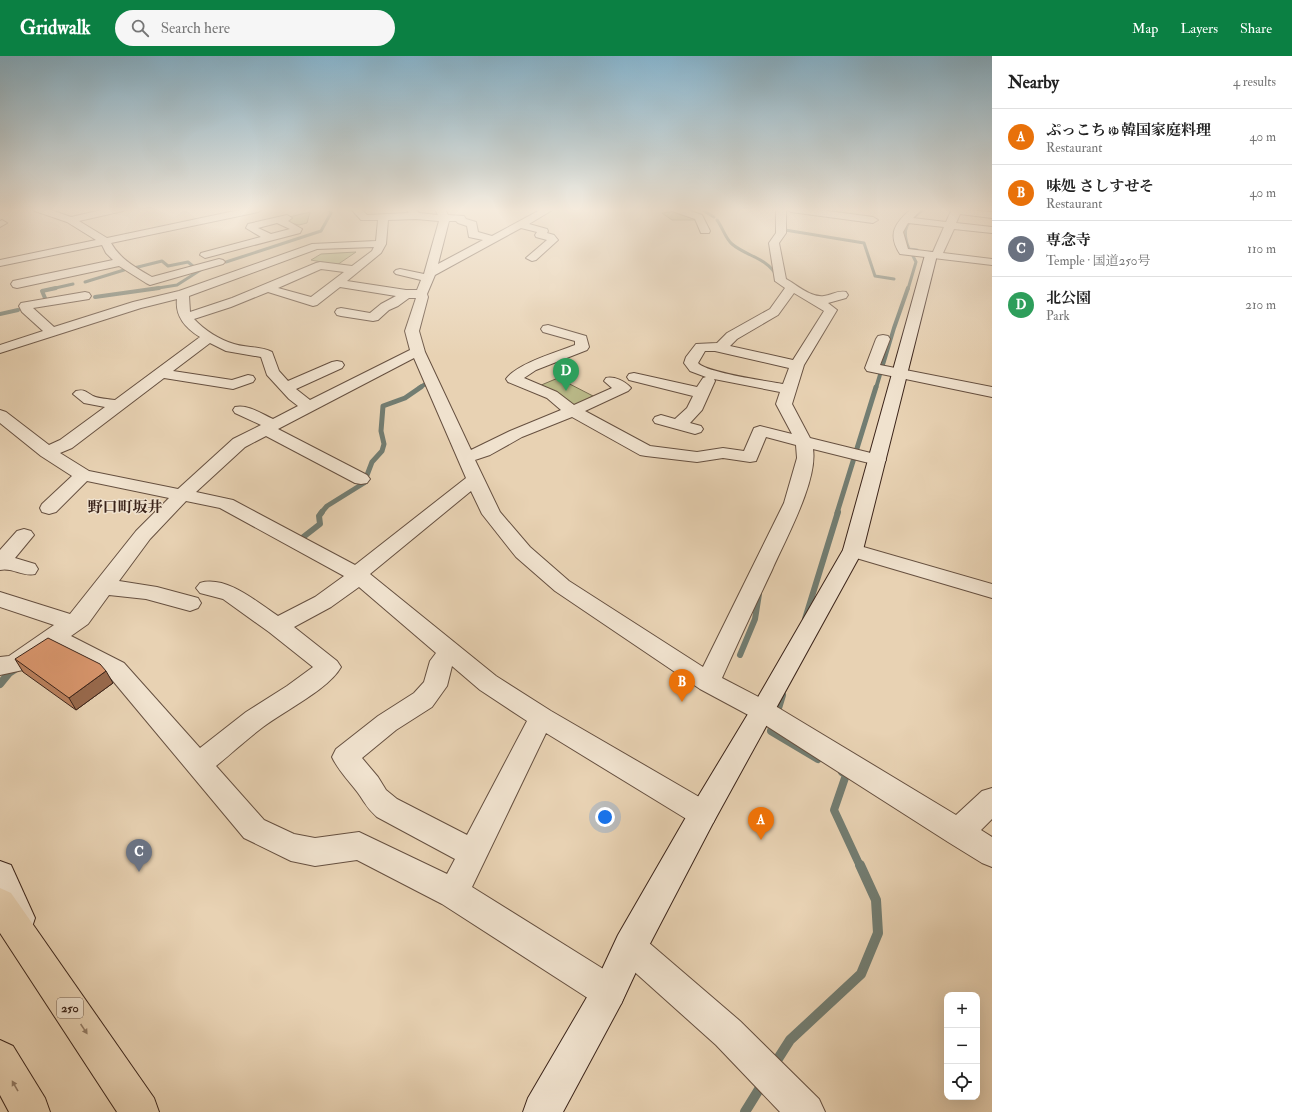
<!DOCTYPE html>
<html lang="en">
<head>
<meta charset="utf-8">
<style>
  :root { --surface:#fff; --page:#f6f6f6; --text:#222; --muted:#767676; --line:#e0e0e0; --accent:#0b8043 }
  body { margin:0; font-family:"IM FELL Double Pica","Noto Serif JP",serif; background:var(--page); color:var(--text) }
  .controls { position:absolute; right:12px; bottom:12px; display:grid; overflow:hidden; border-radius:8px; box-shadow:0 4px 16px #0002 }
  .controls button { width:36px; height:36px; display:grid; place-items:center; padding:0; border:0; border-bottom:1px solid var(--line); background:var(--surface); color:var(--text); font:20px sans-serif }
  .you { position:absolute; left:605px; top:761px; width:14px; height:14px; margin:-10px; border:3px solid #fff; border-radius:50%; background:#1a73e8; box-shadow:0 0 0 6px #1a73e833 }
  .badge { display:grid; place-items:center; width:26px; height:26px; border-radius:50%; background:var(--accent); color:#fff; font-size:13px; font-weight:700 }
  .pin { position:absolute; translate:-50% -33px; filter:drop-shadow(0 1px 2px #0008) }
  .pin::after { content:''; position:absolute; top:21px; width:14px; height:12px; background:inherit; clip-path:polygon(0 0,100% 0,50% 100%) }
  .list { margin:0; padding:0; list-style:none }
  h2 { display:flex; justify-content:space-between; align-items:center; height:52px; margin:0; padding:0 16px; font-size:17px }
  h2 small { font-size:13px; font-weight:400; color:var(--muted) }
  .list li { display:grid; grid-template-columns:26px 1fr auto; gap:12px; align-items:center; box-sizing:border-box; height:56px; padding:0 16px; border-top:1px solid var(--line) }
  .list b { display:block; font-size:15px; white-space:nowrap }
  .list p { margin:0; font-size:13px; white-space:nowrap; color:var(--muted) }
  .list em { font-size:13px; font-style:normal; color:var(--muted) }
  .icon { flex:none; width:22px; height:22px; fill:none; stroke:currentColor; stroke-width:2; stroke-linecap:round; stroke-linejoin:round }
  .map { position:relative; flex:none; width:992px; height:1056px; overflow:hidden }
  header { display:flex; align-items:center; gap:24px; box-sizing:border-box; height:56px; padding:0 20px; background:var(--accent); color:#fff }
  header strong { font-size:19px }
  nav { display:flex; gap:22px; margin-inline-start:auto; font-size:14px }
  .search { width:280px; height:36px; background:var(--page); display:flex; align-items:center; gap:10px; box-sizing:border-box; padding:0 14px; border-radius:22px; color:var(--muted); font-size:15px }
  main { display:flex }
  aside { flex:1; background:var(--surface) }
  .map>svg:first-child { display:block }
</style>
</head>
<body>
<header>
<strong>Gridwalk</strong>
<div class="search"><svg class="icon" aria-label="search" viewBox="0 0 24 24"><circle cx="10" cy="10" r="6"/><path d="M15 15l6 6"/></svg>Search here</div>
<nav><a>Map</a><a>Layers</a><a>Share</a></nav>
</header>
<main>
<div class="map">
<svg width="992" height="1056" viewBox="0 0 992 1056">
  <rect width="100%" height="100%" fill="#e8d2b3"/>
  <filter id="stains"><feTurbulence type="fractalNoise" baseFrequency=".005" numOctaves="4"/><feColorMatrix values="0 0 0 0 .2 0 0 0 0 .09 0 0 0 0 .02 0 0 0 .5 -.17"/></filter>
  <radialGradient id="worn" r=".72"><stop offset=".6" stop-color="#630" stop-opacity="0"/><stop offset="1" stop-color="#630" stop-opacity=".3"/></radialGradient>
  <!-- green -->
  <g fill="#baba89" stroke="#7a6f52">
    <path d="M 678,155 L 694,161 L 696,164 L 672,164 L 662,157 Z"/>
    <path d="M 310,156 L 307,167 L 299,169 L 286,166 L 289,161 Z"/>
    <path d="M 356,196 L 337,209 L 311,204 L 321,198 Z"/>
    <path d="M 558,322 L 593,340 L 572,351 L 539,330 Z"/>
  </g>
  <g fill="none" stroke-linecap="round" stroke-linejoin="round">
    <!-- stream-far5 -->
    <g stroke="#727d72" stroke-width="3">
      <path d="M 701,153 L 714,161"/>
      <path d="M 717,164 C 723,172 725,182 732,188 C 746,200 767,202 776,219"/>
      <path d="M 785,174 L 864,187 L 875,220 L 894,223"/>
      <path d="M 917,194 L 909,193 C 900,172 908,165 924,153"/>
      <path d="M 226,206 L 321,175 L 331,157 L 329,153"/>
      <path d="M 134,212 L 162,205 L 168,210 L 188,206 L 194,211"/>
      <path d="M 85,226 L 124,214"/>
      <path d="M 51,233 L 73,228"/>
      <path d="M 152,233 L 177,229 L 202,213"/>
      <path d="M 908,233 L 916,206 L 912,198"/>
    </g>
    <!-- stream-far4 -->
    <g stroke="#727d72" stroke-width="4">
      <path d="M 95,241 L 159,232"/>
      <path d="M 45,242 L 42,235 L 56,232"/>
      <path d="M 0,258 L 18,254"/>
      <path d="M 419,332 L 427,327"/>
      <path d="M 876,332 L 894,272 L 908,232"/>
    </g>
    <!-- stream-far3 -->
    <g stroke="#727d72" stroke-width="5">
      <path d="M 321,457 L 327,450 L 364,427 L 372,406 L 382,395 L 384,388 L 381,375 L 383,350 L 405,342 L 421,331"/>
      <path d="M 837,457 L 876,331"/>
    </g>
    <!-- stream-far2 -->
    <g stroke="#727d72" stroke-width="6">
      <path d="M 302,482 L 320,468 L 319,460 L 322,456"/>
      <path d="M 805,563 L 838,456"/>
      <path d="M 740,599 L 755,563 L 759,538"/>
    </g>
    <!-- stream-far1 -->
    <g stroke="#727d72" stroke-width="8">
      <path d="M 0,628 L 9,617 L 15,613"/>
      <path d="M 782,639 L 771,675 L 818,703"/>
      <path d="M 842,716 L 846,719 L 834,754 L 860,810"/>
    </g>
    <!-- stream -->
    <g stroke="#727d72" stroke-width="10">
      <path d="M 774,1009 L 790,984 L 861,918 L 878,877 L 876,844 L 860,809"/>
      <path d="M 745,1056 L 763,1027"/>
    </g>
    <!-- street casing -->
    <g stroke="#665040" stroke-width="2">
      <g id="street">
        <path d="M 33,153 L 48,153 L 71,161 L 106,153 L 125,153 L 123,155 L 79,165 L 107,182 L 244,153 L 263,153 L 258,156 L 111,187 C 120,203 136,212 152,221 L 219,203 L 223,204 L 225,206 L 223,208 L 150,229 L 146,227 L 119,210 L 17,232 L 13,231 L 11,228 L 13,225 L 113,204 L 106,197 L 102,189 L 0,210 L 0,204 L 96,184 L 67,166 L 35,155 Z"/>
        <path d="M 351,153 L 361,153 L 367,159 L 409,157 L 406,153 L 416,153 L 419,157 L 438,159 L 435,153 L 445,153 L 448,159 L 464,160 L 466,163 L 476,166 L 478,176 L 492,180 L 542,153 L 554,153 L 529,168 L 547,173 L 548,175 L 547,177 L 554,179 L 558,184 L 536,204 L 532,205 L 526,202 L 547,184 L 536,181 L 535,179 L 537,176 L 521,172 L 435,219 L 427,238 L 428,241 L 419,275 L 425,296 L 471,394 L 510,375 L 561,354 L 547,342 L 508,326 L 506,323 C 516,308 557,296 575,289 L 575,285 L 543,276 L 541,273 L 543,270 L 548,269 L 586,280 L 589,291 L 587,294 L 536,314 L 524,322 L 557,336 L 574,349 L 612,332 L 604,325 L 606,322 C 614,320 625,325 631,332 L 628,335 L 585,355 L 650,390 L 697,396 L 723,392 L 744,395 L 754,372 L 760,370 L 792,378 L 776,348 L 780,336 L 714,323 L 715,325 L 702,354 L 690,367 L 701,370 L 703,373 L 701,376 L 695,378 L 655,367 L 653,364 L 655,361 L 661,359 L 675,363 L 687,352 L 693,340 L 629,324 L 627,321 L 629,318 L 634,317 L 697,331 L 703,322 L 706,321 L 690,315 L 684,307 L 686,301 L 696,288 L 717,287 L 727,277 L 770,253 L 785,232 L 775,225 L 769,187 L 776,177 L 776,153 L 786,153 L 786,177 L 779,187 L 786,223 C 797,229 811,242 824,240 C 832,239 838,234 846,236 L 848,239 L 846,242 L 828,247 L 837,254 L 804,309 L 792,348 L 810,382 L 883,400 L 886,404 L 883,408 L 877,409 L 813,393 C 818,425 785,484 772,514 C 755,550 738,586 722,622 L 772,648 L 956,759 L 982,735 L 992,732 L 992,763 L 981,774 L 992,781 L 992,811 L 982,807 L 948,786 L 754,662 L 700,633 L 555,535 L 516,501 L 482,458 L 471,435 L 370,518 L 496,620 L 551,655 L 713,749 L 717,758 L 713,767 L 703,771 L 693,767 L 546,677 L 472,831 L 621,924 L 626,936 L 621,948 L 609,953 L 597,948 L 442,848 L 357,804 L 315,810 L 291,805 L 244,782 L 108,619 L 54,592 L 23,614 L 0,619 L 0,601 L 9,600 L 54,569 L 0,551 L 0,536 L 70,558 L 136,475 L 169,442 L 87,425 L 56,456 L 49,458 L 42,456 L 40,452 L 42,448 L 72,420 L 41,400 L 0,367 L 0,354 L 6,356 L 49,389 L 60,384 L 105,351 L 84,347 L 73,338 L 76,335 C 84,333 86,336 93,340 C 99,343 109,343 115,344 L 200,281 C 186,272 175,261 177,243 L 141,252 L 0,297 L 0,289 L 43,275 L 22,256 L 19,250 L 21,247 L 85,236 L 89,237 L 91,240 L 89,243 L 33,252 L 54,271 L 133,246 L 179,235 L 312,188 L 376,185 L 378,164 L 361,164 ZM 416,163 L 439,165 L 424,218 L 400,213 L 396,214 L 394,216 L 396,218 L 421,224 L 417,234 L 406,234 L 347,225 L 381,197 L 386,188 L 388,164 ZM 449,165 L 456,165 L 458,167 L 467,170 L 469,181 L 483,184 L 438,208 ZM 374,191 L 372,195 L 352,210 L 320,206 L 316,207 L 232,242 L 190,256 L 189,240 L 317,193 ZM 321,213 L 344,216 L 311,241 L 278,232 ZM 340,231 L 396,240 L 381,248 L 370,257 L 341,252 L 337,253 L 335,256 L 337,259 L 341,260 L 373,265 L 378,264 L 389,254 L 398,250 L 409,242 L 416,242 L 405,275 L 410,294 L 310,344 L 296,333 L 342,312 L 344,309 L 342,306 L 337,305 L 332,306 L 288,325 L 279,315 L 272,296 C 260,290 247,292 234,288 C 220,284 204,274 194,263 L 231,251 L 268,236 L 313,250 L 317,249 ZM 794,237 L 824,255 L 793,304 L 730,290 L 737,283 L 778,259 ZM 210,287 L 226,295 L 261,301 L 267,319 L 289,343 L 298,350 L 273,363 C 262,358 248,348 235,351 L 233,354 L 235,357 L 261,369 L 233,383 L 178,433 L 89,415 L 60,397 L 72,392 L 164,322 L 233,333 L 253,326 L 255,323 L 253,320 L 248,319 L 232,324 L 173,315 ZM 705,295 L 715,295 L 789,312 L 783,328 C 767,325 707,317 698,307 ZM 414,302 L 466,422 L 355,509 L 233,444 L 196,436 L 245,391 L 266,380 L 355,427 L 361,428 L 367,427 L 370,423 L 367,419 L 278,373 ZM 572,361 L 640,399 L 646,400 L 697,406 L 723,402 L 750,406 L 756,405 L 766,381 L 796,389 L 797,402 L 784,447 L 703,611 L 569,525 L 530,491 L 500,456 L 475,404 L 490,399 L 522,381 ZM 186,445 L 220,452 L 344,520 L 315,541 L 278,560 C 257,546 226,519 200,527 L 196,532 L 200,537 L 223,543 L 269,576 L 313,611 L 287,630 L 246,656 L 200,692 L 124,607 L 71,580 L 88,568 L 109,539 L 146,543 L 190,555 L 198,552 L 201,547 L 198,542 L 157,531 L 119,525 L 150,483 ZM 359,531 L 436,597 L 430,605 L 424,626 L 414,637 L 378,660 L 336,693 L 332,701 C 338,714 349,725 358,737 C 366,748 366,751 377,761 L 455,803 L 447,818 L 359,776 L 315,782 L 294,778 L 264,764 L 216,710 C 232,697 247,683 263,671 C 284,655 329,633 341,611 L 337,605 L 294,571 L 331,551 ZM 452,610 L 480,634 L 527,665 L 467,779 L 397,743 L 386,734 L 378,721 L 362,702 L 396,674 L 432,651 L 447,630 Z"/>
        <path d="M 670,153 L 685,153 L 702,159 L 710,175 L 709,177 L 701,177 L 695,163 L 672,155 Z"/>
        <path d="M 786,153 L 813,153 L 873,161 L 878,164 L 873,167 L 791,156 Z"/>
        <path d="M 911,153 L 922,153 L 913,162 L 946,166 L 952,153 L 992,156 L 992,162 L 960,158 L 956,167 L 992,171 L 992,177 L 954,173 L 943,197 L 992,203 L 992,209 L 900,198 C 887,178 895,167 911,153 ZM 908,167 L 944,171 L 933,196 L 908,193 L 903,176 Z"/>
        <path d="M 287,159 L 292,162 L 288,165 L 302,173 L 300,177 L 205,202 L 200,199 L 201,197 L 261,181 L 246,172 L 248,168 ZM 277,167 L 290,173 L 271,178 L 258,172 Z"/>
        <path d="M 2,164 L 7,167 L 0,171 L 0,165 Z"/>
        <path d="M 883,279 L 888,280 L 890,283 L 880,309 L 992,331 L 992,341 L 867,315 L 865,312 L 876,283 L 878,280 Z"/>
        <path d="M 24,473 L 31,475 L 34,479 L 15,502 L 35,508 L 38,513 L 35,518 C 23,521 12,511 0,514 L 0,494 L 17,475 Z"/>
        <path d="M 853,488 L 992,528 L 992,542 L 846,499 L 843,494 L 846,489 Z"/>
        <path d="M 630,875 L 641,880 L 740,965 L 819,1043 L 825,1056 L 780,1056 L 716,989 L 619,902 L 614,891 L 619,880 Z"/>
      </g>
    </g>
    <!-- secondary casing -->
    <g stroke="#3b241a" stroke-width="2">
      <g id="secondary">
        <path d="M 931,196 L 935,197 L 937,199 L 863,494 L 713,767 L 642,903 L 621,948 L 563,1056 L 523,1056 L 528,1042 L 597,924 L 618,879 L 693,749 L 754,648 L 843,494 L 925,199 L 927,197 Z"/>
        <path d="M 0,805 L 11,809 L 35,862 L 31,874 L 19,878 L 7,874 L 0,856 Z"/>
      </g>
    </g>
    <!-- highway casing -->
    <g stroke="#3b241a" stroke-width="2">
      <g id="highway">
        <path d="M 0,832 L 11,837 L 154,1042 L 159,1056 L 117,1056 L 0,877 Z"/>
        <path d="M 0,984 L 13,990 L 45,1042 L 50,1056 L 9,1056 L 0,1039 Z"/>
      </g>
    </g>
    <!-- street -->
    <use href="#street" fill="#f0e2ce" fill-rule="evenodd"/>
    <!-- secondary -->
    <use href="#secondary" fill="#f0e2ce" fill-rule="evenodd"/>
    <!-- highway -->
    <use href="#highway" fill="#e8d2b3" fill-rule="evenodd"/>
  </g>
  <!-- wall -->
  <path fill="#bb815e" stroke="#3b241a" d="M 15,603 L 113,627 L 76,654 L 23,616 Z"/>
  <!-- shaded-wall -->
  <path fill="#98694c" stroke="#3b241a" d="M 106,615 L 113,627 L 76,654 L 69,642 Z"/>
  <!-- building -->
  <path fill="#d9966d" stroke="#3b241a" d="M 48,582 L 100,608 L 106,615 L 69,642 L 15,603 Z"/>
  <!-- one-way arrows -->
  <defs><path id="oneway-solid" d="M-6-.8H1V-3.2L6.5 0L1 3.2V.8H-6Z"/></defs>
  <g fill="#927b66">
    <use href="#oneway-solid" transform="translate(84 973) rotate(56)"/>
    <use href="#oneway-solid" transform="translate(15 1030) rotate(-120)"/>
  </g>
  <!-- sky -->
  <linearGradient id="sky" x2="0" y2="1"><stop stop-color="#87b6d0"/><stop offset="0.51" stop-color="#f5ebdd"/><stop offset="1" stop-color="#f5ebdd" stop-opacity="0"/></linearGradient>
  <rect width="992" height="301" fill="url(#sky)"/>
  <g text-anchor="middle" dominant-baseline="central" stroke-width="3" stroke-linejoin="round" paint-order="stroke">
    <!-- shield labels -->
    <rect fill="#f0e2ce" stroke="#715d50" stroke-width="1" x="57" y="942" width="26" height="20" rx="3"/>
    <g font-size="12" font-weight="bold" fill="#3b241a">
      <text x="70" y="952">250</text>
    </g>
    <!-- quarter labels -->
    <g font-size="15" font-weight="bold" fill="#3b241a" stroke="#f0e2ce">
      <text x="125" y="451">野口町坂井</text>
    </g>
  </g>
  <rect width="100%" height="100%" filter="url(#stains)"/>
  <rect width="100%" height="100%" fill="url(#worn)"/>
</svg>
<div class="controls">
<button>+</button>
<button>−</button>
<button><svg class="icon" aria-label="locate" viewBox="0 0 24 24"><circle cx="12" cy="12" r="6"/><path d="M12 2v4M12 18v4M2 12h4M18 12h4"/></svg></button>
</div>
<div class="you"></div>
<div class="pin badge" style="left:761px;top:784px;background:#e8710a">A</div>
<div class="pin badge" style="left:682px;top:646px;background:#e8710a">B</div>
<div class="pin badge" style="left:139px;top:816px;background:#6b7280">C</div>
<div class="pin badge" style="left:566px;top:335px;background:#2e9e5b">D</div>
</div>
<aside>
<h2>Nearby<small>4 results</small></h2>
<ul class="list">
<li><span class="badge" style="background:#e8710a">A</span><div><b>ぷっこちゅ韓国家庭料理</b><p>Restaurant</p></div><em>40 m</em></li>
<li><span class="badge" style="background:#e8710a">B</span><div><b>味処 さしすせそ</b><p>Restaurant</p></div><em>40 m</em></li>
<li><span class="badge" style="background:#6b7280">C</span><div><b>専念寺</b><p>Temple · 国道250号</p></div><em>110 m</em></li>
<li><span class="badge" style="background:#2e9e5b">D</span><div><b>北公園</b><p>Park</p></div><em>210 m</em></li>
</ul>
</aside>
</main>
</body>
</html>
